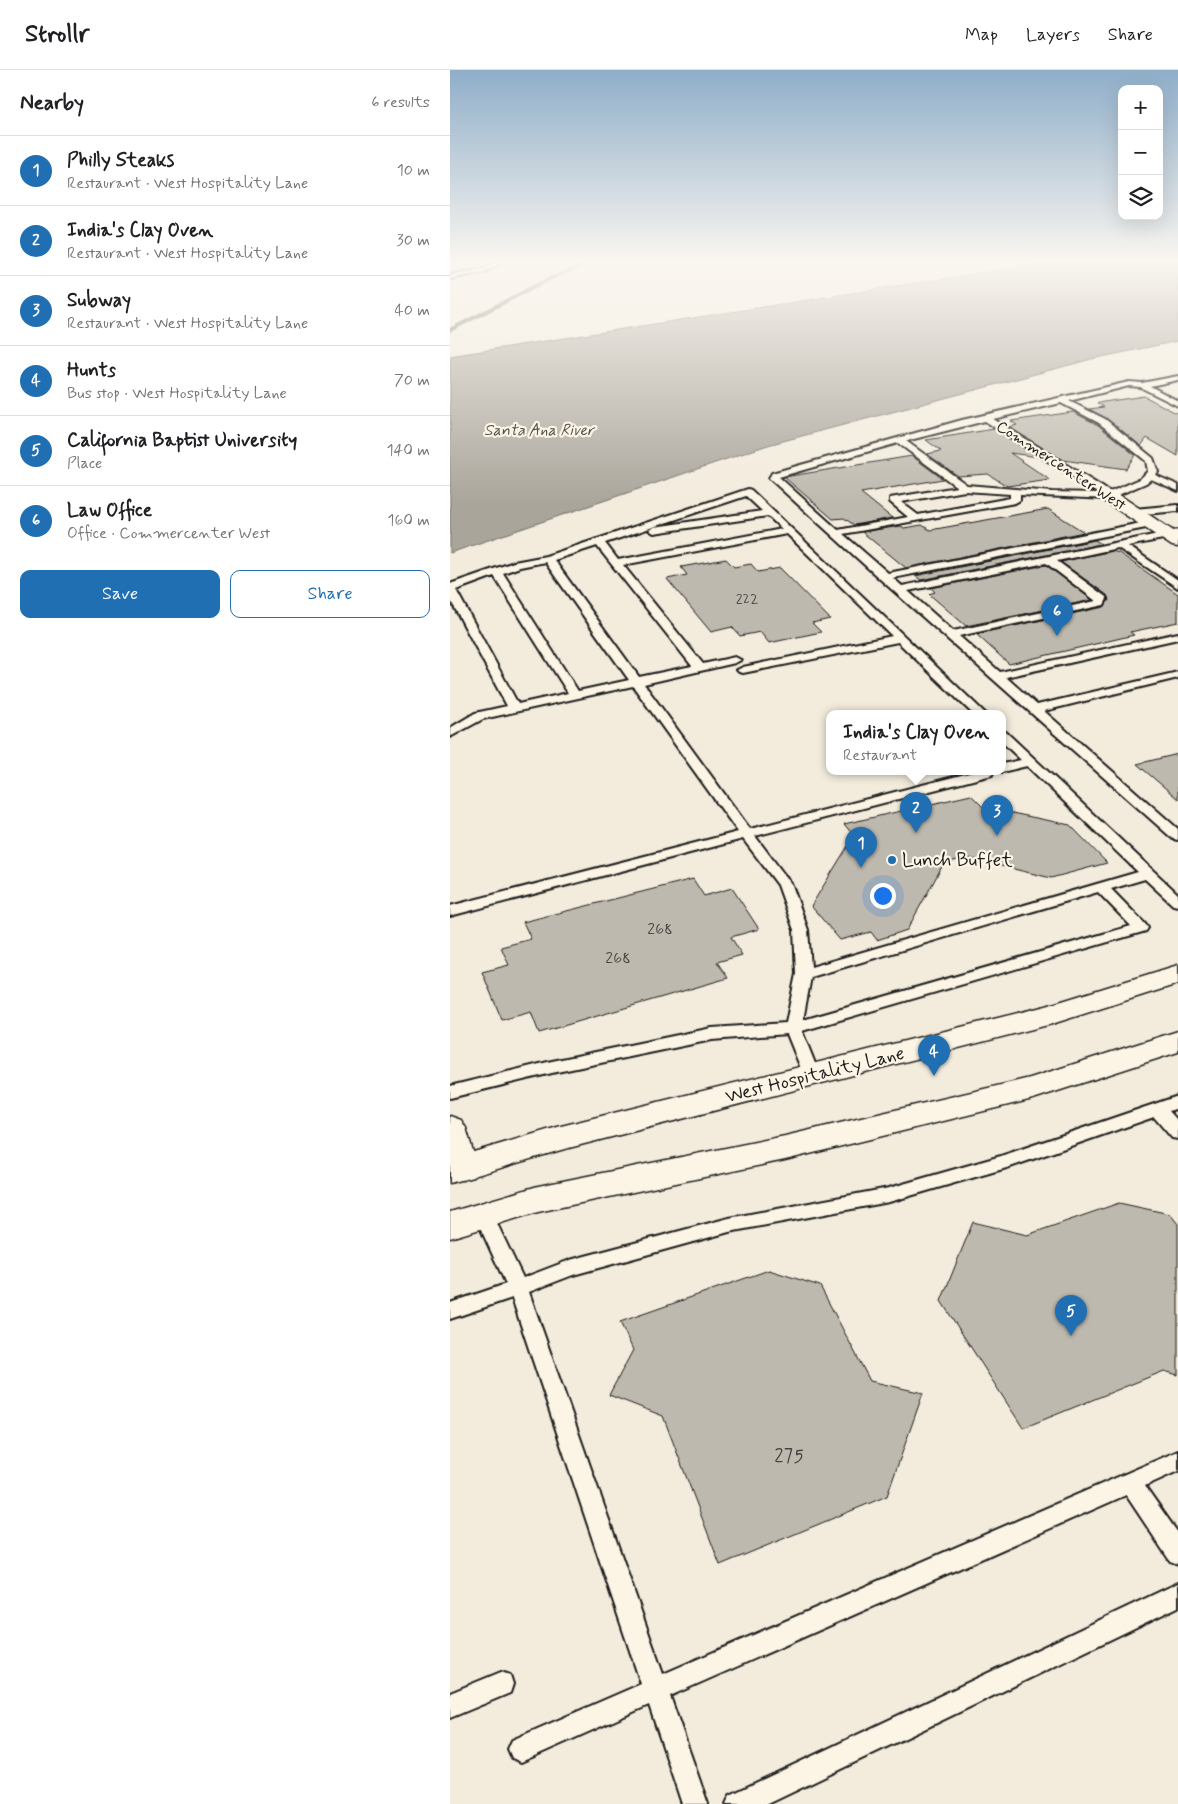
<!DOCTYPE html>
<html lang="en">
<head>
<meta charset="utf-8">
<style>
  :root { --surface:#fff; --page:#f2f2f2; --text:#202124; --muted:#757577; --line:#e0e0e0; --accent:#1f6fb2 }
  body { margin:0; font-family:Mynerve,sans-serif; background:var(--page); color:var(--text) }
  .controls { position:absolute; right:15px; top:15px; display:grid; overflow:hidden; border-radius:10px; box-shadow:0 5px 20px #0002 }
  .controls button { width:45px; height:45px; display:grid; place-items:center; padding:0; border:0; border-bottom:1px solid var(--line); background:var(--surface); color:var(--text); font:25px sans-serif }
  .you { position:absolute; left:432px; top:825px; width:18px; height:18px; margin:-12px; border:4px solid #fff; border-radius:50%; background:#1a73e8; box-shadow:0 0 0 8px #1a73e833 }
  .badge { display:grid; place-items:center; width:32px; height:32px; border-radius:50%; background:var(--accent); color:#fff; font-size:16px; font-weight:700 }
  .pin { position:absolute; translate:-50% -41px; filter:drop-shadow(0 1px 2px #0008) }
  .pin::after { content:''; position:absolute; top:26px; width:18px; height:15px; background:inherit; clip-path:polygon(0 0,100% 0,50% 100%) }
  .popup { position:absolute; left:376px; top:640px; width:180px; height:65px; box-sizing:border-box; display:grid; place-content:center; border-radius:10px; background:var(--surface); filter:drop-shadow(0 1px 4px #0005); font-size:16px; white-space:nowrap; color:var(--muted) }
  .popup b { font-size:19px; color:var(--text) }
  .popup::after { content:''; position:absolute; left:50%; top:100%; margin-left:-10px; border:10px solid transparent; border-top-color:var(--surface) }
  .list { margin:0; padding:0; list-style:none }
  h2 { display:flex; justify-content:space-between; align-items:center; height:65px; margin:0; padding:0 20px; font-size:21px }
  h2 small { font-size:16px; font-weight:400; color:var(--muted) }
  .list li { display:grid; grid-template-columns:32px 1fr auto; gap:15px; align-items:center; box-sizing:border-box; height:70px; padding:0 20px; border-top:1px solid var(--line) }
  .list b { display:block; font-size:19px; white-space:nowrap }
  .list p { margin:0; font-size:16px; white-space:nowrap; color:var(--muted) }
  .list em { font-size:16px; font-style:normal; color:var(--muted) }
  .actions { display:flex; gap:10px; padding:15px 20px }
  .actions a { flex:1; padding:11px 0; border:1px solid var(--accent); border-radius:10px; text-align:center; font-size:18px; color:var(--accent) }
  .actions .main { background:var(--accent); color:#fff }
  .icon { flex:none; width:28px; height:28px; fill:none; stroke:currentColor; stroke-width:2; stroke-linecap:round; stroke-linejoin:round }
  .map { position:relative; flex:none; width:728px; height:1734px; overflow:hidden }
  header { display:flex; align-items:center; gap:30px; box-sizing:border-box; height:70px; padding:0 25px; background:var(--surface); border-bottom:1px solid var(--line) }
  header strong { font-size:24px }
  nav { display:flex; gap:28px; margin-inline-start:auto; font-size:18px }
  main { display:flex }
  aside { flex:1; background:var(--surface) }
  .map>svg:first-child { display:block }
</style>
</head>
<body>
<header>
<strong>Strollr</strong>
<nav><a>Map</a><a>Layers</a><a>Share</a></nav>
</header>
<main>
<aside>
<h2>Nearby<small>6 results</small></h2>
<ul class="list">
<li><span class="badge">1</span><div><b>Philly Steaks</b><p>Restaurant · West Hospitality Lane</p></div><em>10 m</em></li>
<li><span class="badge">2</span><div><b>India's Clay Oven</b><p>Restaurant · West Hospitality Lane</p></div><em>30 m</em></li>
<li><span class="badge">3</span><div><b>Subway</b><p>Restaurant · West Hospitality Lane</p></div><em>40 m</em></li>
<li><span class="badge">4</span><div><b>Hunts</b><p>Bus stop · West Hospitality Lane</p></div><em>70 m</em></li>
<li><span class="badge">5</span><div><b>California Baptist University</b><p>Place</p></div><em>140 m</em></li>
<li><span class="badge">6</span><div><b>Law Office</b><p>Office · Commercenter West</p></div><em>160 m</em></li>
</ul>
<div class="actions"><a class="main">Save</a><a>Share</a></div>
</aside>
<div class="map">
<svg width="728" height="1734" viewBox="0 0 728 1734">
  <rect width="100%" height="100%" fill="#f3ecdd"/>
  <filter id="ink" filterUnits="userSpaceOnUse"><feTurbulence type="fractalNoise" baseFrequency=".02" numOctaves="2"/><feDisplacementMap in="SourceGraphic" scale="10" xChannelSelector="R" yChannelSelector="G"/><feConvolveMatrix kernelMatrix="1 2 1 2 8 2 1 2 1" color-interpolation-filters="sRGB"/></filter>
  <g filter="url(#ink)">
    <!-- water -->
    <path fill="#aaa59b" stroke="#716e68" d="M 607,191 L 728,191 L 728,271 L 642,289 L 318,375 L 0,483 L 0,286 Z"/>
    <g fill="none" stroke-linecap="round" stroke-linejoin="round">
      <!-- stream -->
      <path stroke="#716e68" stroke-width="4" d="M 0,260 L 99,209 L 142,191"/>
    </g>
    <!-- building -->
    <g fill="#beb9ae" stroke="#1c1c1c">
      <path d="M 694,326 L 728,344 L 728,386 L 697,368 L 691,376 L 656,348 L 639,339 L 654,337 L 647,333 Z"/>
      <path d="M 623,342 L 648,355 L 685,385 L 676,399 L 613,390 L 559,357 L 567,355 L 561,351 Z"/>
      <path d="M 544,359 L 588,387 L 560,383 L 600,410 L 557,416 L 538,404 L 508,406 L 477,384 L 491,381 L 476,370 Z"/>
      <path d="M 462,386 L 493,409 L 411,423 L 442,448 L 404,455 L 394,448 L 383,449 L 334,407 Z"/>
      <path d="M 598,439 L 634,462 L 456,498 L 412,462 L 451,456 L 454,458 L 472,455 L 480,460 Z"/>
      <path d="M 645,470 L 651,474 L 471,510 L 465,506 Z"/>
      <path d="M 662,481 L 669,483 L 728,524 L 728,552 L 680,562 L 684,565 L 559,594 L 526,564 L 654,537 L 659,530 L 657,525 L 611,492 Z"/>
      <path d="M 276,489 L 284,497 L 301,494 L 308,502 L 330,498 L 380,549 L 362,553 L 371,562 L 319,573 L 310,562 L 290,566 L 282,557 L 261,562 L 217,509 L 237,505 L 231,497 Z"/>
      <path d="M 596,495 L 642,530 L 516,556 L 479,524 L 485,522 L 481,518 Z"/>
      <path d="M 728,684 L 728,729 L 687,694 Z"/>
      <path d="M 521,725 L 533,737 L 620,755 L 657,793 L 601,808 L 518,788 L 494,793 L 457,860 L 427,870 L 421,862 L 390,870 L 361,836 L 404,766 L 394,754 Z"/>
      <path d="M 243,809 L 254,826 L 282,818 L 309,859 L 281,867 L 292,885 L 267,892 L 278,908 L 89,963 L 81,942 L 52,950 L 32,902 L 59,895 L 51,877 L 81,869 L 73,852 Z"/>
      <path d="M 669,1133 L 720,1144 L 728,1154 L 728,1305 L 714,1301 L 573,1358 L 491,1231 L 523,1152 L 577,1165 Z"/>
      <path d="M 319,1200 L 370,1216 L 420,1311 L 473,1323 L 437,1426 L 270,1495 L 213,1346 L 159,1325 L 183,1280 L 170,1252 Z"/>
    </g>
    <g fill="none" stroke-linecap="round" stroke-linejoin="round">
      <!-- service casing -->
      <g stroke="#1c1c1c" stroke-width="4">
        <g id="service">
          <path d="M 47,191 L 54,191 L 35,202 L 0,209 L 0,205 L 31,199 Z"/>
          <path d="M 728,306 L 728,310 L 700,316 L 728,331 L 728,336 L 690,317 L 679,316 L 619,331 L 655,349 L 703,388 L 708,402 L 705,405 L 728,415 L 728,421 L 701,409 L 696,413 L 659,429 L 570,425 L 570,430 L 565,433 L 393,464 L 438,503 L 701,451 L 706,454 L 701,457 L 443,508 L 452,516 L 728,460 L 728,466 L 678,476 L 728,510 L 728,518 L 668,478 L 607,491 L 656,527 L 657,529 L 654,535 L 509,566 L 550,602 L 728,563 L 728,569 L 556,607 L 587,635 L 728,602 L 728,608 L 594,641 L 728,759 L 728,770 L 723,769 L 430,509 L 319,408 L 322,403 L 512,350 L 679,312 L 692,313 ZM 611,333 L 649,353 L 696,391 L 698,401 L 690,409 L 660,422 L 543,349 ZM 535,351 L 648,423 L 602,422 L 517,415 L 456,371 ZM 448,373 L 507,417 L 440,428 L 440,432 L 458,447 L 388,460 L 329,407 ZM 515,421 L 560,424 L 560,428 L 468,445 L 451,432 ZM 596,493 L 646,531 L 503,561 L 458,521 Z"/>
          <path d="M 298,419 L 301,420 L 536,644 L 523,644 L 448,572 L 293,603 L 289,602 L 287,600 L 293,597 L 442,566 L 337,464 L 173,495 L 253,594 L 285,587 L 291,590 L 285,593 L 194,614 L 300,759 L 523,702 L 543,702 L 542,705 L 305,766 L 342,815 L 358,860 L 361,897 L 688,802 L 577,696 L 552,702 L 552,694 L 571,690 L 552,672 L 552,661 L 556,662 L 728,824 L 728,836 L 723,835 L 695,809 L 661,819 L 696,855 L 698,858 L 696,861 L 352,961 L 370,1006 L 368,1010 L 362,1012 L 356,1010 L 354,1006 L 337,964 L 262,970 L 102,1003 L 0,1028 L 0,1016 L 102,991 L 262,958 L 336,953 L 346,904 L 344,860 L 328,815 L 293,769 L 0,846 L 0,836 L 288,762 L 183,616 L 33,649 L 0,667 L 0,658 L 25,643 L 57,636 L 0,529 L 0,514 L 64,492 L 96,486 ZM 296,426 L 312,441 L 204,457 L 199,460 L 204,463 L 318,446 L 332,459 L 168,490 L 155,473 ZM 147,476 L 242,596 L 189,607 L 104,490 ZM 95,492 L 179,610 L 128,621 L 53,503 L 70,497 ZM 44,506 L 118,623 L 68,634 L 6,520 ZM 648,822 L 681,856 L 353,950 L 361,907 Z"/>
          <path d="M 728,435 L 728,441 L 684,445 L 679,442 L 684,439 Z"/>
          <path d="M 728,1026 L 728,1038 L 719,1041 L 728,1051 L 728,1069 L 722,1068 L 704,1047 L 560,1097 L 439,1132 L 279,1162 L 123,1205 L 79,1222 L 213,1604 L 728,1381 L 728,1401 L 695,1416 L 728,1463 L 728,1494 L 720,1491 L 676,1425 L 220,1626 L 258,1734 L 232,1734 L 199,1635 L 71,1692 L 62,1688 L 58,1679 L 62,1670 L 191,1614 L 62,1228 L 0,1249 L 0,1233 L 56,1214 L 24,1144 L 26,1139 L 33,1137 L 40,1139 L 73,1208 L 120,1190 L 279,1148 L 439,1118 L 551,1086 Z"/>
          <path d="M 728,1513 L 728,1537 L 318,1734 L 276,1734 L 280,1725 Z"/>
          <path d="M 51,1602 L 60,1605 L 63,1614 L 60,1623 L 0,1648 L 0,1623 Z"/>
        </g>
      </g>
      <!-- minor casing -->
      <g stroke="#1c1c1c" stroke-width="3">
        <g id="minor">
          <path d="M 659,421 L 665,422 L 728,464 L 728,477 L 722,476 L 653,430 L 650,426 L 653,422 Z"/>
          <path d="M 0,1046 L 11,1050 L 16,1058 L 28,1098 L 24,1107 L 12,1110 L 0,1106 Z"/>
        </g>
      </g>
      <!-- secondary casing -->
      <g stroke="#1c1c1c" stroke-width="3">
        <g id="secondary">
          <path d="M 728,895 L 728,914 L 602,954 L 111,1080 L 0,1113 L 0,1089 L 111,1056 L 596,936 Z"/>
          <path d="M 728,961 L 728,982 L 583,1029 L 335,1090 L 88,1142 L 0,1168 L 0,1142 L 88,1116 L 335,1066 L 580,1008 Z"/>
        </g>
      </g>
      <!-- service -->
      <use href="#service" fill="#fcf5e5" fill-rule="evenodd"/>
      <!-- minor -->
      <use href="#minor" fill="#fcf5e5" fill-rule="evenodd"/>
      <!-- secondary -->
      <use href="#secondary" fill="#fcf5e5" fill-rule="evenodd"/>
    </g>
  </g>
  <!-- sky -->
  <linearGradient id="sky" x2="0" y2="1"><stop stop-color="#8faec9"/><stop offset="0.44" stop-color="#faf6f0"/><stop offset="1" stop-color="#faf6f0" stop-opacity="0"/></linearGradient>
  <rect width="728" height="434" fill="url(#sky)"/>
  <!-- markers -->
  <circle fill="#1f6fb2" stroke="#fcf5e5" stroke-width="2" cx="442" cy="790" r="5"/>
  <g text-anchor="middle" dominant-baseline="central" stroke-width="4.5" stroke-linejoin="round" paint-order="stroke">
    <!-- far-number labels -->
    <g font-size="14" fill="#444340">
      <text x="297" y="529">222</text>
    </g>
    <!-- far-water labels -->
    <g font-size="16" font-style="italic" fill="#55534f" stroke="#fcf5e5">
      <text x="89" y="360">Santa Ana River</text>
    </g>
    <!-- far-street labels -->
    <g font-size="16" fill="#1c1c1c" stroke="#fcf5e5">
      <text transform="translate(611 396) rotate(33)">Commercenter West</text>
    </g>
    <!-- number labels -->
    <g font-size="16" fill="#444340">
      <text x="210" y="859">268</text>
      <text x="168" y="888">268</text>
    </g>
    <!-- poi labels -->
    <g font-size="19" fill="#1c1c1c" stroke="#fcf5e5" text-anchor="start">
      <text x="452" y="790">Lunch Buffet</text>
    </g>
    <!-- street labels -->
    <g font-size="19" fill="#1c1c1c" stroke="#fcf5e5">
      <text transform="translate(365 1005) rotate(-14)">West Hospitality Lane</text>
    </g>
    <!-- near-number labels -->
    <g font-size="19" fill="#444340">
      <text x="339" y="1386">275</text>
    </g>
  </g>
</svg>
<div class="controls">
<button>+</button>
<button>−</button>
<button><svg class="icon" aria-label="layers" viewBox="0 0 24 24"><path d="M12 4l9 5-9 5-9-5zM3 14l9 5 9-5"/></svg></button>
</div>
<div class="you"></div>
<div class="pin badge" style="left:411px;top:798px">1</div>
<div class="pin badge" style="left:466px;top:763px">2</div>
<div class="popup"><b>India's Clay Oven</b>Restaurant</div>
<div class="pin badge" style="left:547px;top:766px">3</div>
<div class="pin badge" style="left:484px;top:1006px">4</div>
<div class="pin badge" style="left:621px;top:1266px">5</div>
<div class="pin badge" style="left:607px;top:566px">6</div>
</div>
</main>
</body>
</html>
